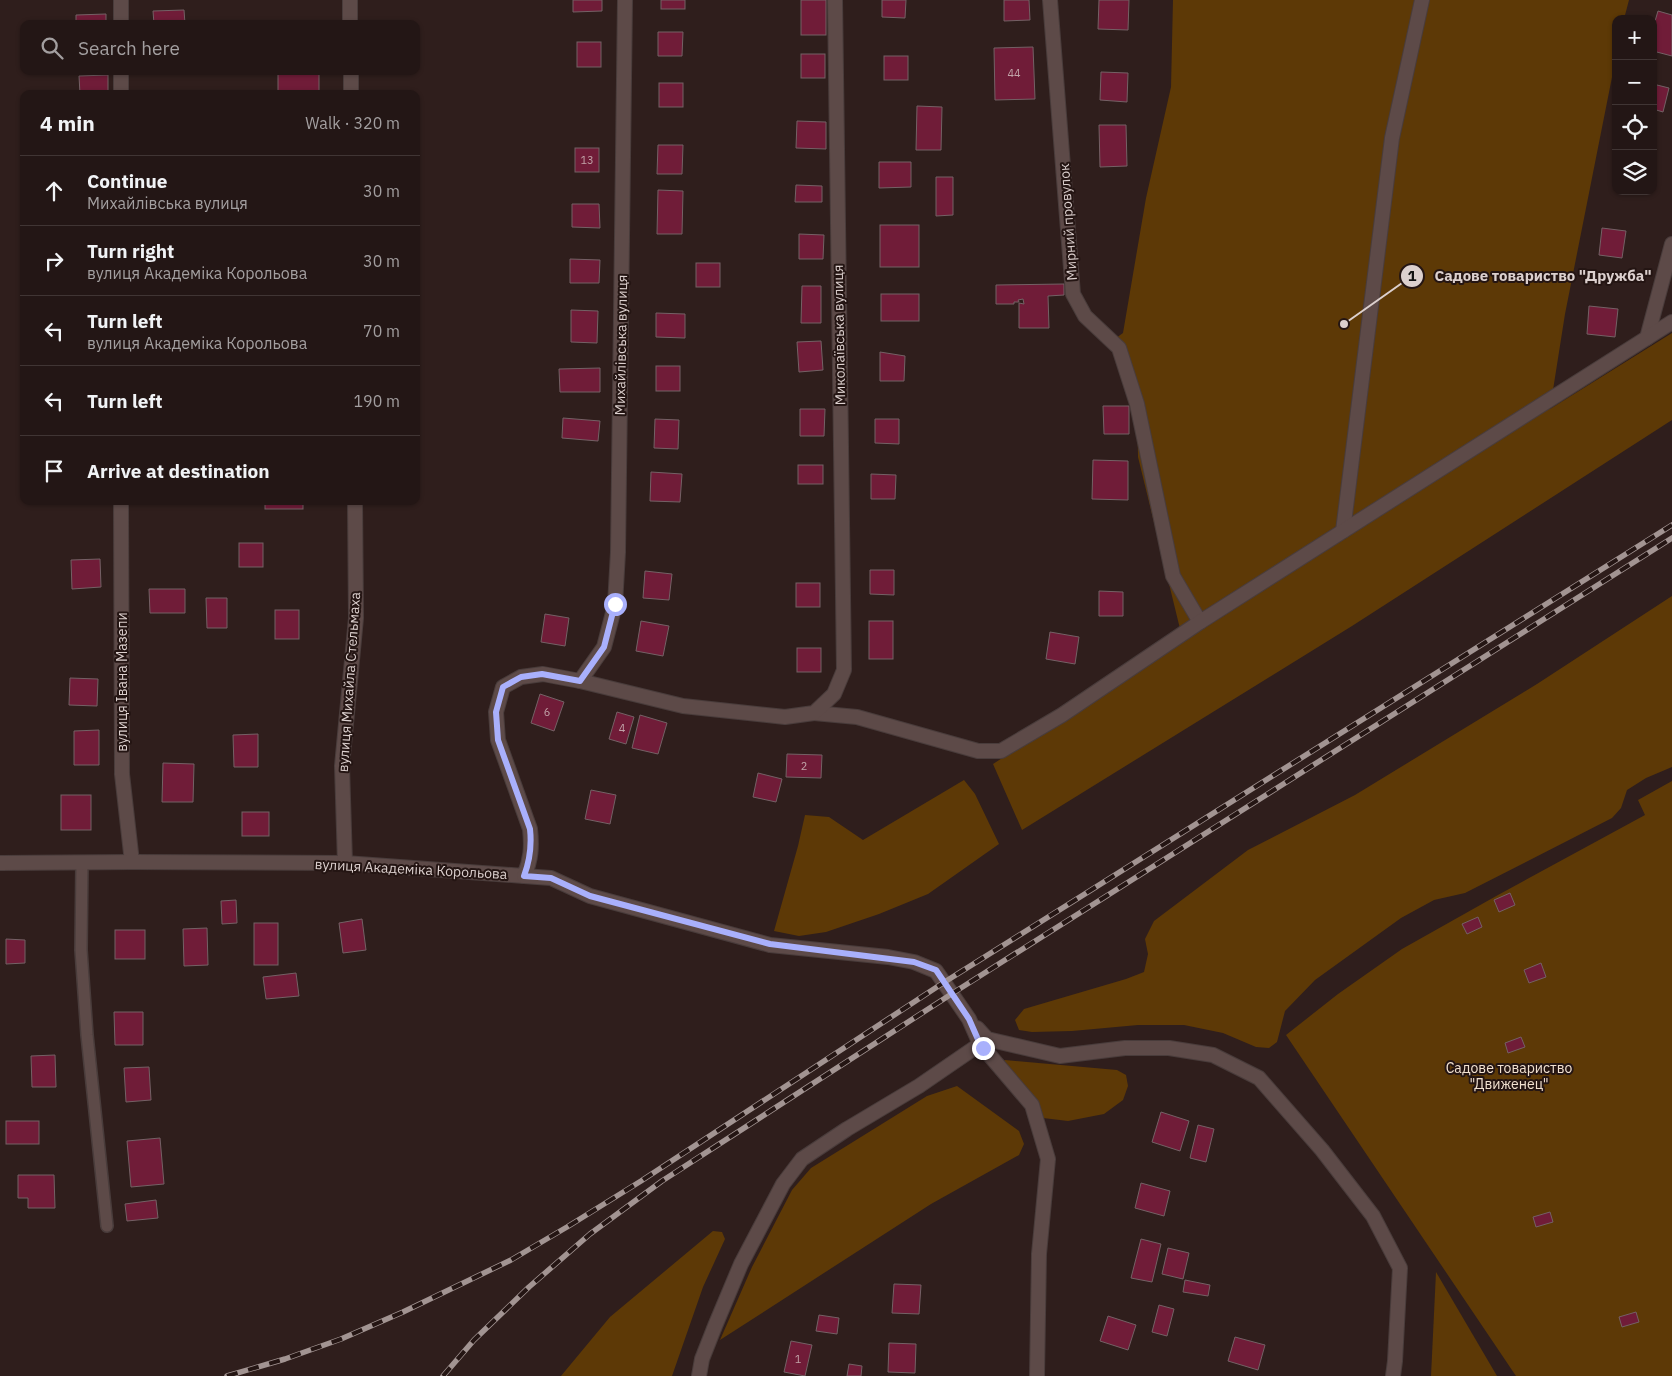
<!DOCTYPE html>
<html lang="en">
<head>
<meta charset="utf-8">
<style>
  :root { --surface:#231615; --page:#2b1f1e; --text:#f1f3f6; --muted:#a39fa0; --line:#403534 }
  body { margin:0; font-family:"IBM Plex Sans",sans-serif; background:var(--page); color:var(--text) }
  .controls { position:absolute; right:15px; top:15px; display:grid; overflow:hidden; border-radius:10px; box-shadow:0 1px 4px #0004 }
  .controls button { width:45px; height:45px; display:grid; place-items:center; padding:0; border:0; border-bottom:1px solid var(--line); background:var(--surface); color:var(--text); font:25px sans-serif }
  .stop { position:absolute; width:15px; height:15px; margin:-11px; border:4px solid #a9b0fc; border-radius:50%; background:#fff }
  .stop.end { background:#a9b0fc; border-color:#fff; box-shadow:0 1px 5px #0008 }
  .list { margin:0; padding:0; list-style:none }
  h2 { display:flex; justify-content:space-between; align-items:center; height:65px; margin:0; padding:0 20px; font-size:21px }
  h2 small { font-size:16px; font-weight:400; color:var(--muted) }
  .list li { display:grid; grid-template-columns:32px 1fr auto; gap:15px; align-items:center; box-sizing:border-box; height:70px; padding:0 20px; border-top:1px solid var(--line) }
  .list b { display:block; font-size:19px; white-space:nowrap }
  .list p { margin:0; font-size:16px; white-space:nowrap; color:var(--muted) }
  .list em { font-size:16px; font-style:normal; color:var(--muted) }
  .icon { flex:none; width:28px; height:28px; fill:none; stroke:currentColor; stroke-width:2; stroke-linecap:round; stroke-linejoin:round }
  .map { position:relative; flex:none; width:1672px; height:1376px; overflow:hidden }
  .search { position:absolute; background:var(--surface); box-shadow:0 1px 4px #0004; left:20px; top:20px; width:400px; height:55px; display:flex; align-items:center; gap:12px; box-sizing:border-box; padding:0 18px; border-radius:10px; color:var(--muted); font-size:19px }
  .panel { position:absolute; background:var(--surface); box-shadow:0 1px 4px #0004; left:20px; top:90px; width:400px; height:415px; border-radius:10px }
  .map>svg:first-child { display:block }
</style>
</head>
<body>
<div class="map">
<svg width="1672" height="1376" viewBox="0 0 1672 1376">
  <rect width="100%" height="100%" fill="#2f1e1c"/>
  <!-- green -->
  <g fill="#5d3906">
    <path d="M 1173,0 L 1629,0 L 1624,19 L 1616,19 L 1616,57 L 1565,314 L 1550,409 L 1672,333 L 1672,420 L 1352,626 L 1022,830 L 993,764 L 1183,641 L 1138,457 L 1137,407 L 1116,338 L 1123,333 L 1146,198 L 1171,87 Z"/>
    <path d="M 1672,596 L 1672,767 L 1646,778 L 1627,790 L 1621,808 L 1612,818 L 1465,893 L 1434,900 L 1401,918 L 1315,980 L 1285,1011 L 1277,1042 L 1269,1048 L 1256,1047 L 1223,1033 L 1184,1025 L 1138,1025 L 1072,1031 L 1032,1032 L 1019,1030 L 1015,1020 L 1024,1009 L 1126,979 L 1144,972 L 1148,954 L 1145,939 L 1154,921 L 1248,850 L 1355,795 L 1537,684 Z"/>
    <path d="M 964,780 L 975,794 L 999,844 L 928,894 L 879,914 L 826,932 L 799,936 L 774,931 L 798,846 L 805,815 L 829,817 L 863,840 Z"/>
    <path d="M 1672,781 L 1672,1376 L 1516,1376 L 1286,1035 L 1338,994 L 1402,949 L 1498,895 L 1645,815 L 1638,800 Z"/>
    <path d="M 1005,1060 L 1117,1070 L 1126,1075 L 1128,1086 L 1123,1100 L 1104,1114 L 1068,1121 L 1043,1118 L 1004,1073 L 1000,1065 Z"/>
    <path d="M 957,1086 L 1019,1131 L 1024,1144 L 1019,1155 L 931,1204 L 720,1340 L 752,1267 L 792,1190 L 811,1168 L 927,1096 Z"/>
    <path d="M 713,1231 L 722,1232 L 725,1239 L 703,1287 L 672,1376 L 561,1376 L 610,1317 Z"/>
    <path d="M 1436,1272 L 1497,1376 L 1431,1376 Z"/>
  </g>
  <!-- building -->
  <g fill="#701c38" stroke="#746165">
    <path d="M 573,0 L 602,0 L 602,11 L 573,12 Z"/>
    <rect x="661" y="0" width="24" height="9"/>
    <rect x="801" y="0" width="25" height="35"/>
    <path d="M 882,0 L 906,0 L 905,18 L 882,17 Z"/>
    <path d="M 1004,0 L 1029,0 L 1030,20 L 1004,21 Z"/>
    <path d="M 1099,0 L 1129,0 L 1128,30 L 1098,29 Z"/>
    <path d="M 184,10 L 185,24 L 154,24 L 153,11 Z"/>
    <path d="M 1658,11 L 1672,15 L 1672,56 L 1653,51 L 1653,28 Z"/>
    <path d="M 106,14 L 106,24 L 76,24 L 76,15 Z"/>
    <path d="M 658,32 L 683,32 L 682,56 L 658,56 Z"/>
    <rect x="577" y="42" width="24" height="25"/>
    <path d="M 1033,47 L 1035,99 L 995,100 L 994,48 Z"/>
    <rect x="801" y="54" width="24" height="24"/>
    <rect x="884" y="56" width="24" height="24"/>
    <path d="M 1101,72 L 1128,73 L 1127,102 L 1100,100 Z"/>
    <rect x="278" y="74" width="41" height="20"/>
    <path d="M 108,75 L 108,94 L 80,94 L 79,76 Z"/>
    <rect x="659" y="83" width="24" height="24"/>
    <path d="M 1653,84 L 1669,88 L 1663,112 L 1653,109 Z"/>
    <path d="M 917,106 L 942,107 L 941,150 L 916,150 Z"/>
    <path d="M 797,121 L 826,122 L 826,149 L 796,148 Z"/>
    <path d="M 1099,125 L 1126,125 L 1127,166 L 1100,167 Z"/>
    <path d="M 658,145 L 683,145 L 682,174 L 657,174 Z"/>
    <rect x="575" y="148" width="24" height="24"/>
    <path d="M 879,162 L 911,162 L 911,187 L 879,188 Z"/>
    <path d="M 936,177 L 953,177 L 953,215 L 936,216 Z"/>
    <path d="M 796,185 L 822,186 L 822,202 L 795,202 Z"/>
    <path d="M 658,190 L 683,191 L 682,234 L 657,234 Z"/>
    <path d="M 572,204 L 599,204 L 600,228 L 572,227 Z"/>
    <rect x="880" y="225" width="39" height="42"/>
    <path d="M 1602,228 L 1626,231 L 1622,258 L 1599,255 Z"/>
    <path d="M 799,234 L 824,235 L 823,259 L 799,259 Z"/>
    <path d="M 570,259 L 600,260 L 599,283 L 570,283 Z"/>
    <rect x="696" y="263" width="24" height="24"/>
    <path d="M 1064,284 L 1064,295 L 1048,296 L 1049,328 L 1019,328 L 1019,303 L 1024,304 L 1023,299 L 1018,300 L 1019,302 L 1014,302 L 1014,304 L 996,304 L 996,285 Z"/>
    <path d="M 802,286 L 821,286 L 821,323 L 801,323 Z"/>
    <rect x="881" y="294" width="38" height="27"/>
    <path d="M 1589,306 L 1618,309 L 1615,337 L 1587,334 Z"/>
    <path d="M 571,310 L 598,311 L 597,343 L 571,342 Z"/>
    <path d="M 656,313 L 685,314 L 685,338 L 656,337 Z"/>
    <path d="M 821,341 L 823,370 L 799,372 L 797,342 Z"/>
    <path d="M 880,352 L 905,356 L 904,381 L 880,381 Z"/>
    <rect x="656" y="366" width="24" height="25"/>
    <path d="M 600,368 L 600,392 L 560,392 L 559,369 Z"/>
    <path d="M 1103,406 L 1129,406 L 1129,434 L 1104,434 Z"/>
    <path d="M 800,409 L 825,409 L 824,436 L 800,436 Z"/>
    <path d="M 563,418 L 600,421 L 598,441 L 562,438 Z"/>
    <path d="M 655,419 L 679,420 L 678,449 L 654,448 Z"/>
    <path d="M 875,419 L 899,419 L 899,444 L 875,443 Z"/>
    <path d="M 1093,460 L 1128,461 L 1128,500 L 1092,499 Z"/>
    <rect x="798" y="465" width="25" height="19"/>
    <path d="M 651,472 L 682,474 L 680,502 L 650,501 Z"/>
    <path d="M 871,474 L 896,475 L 895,499 L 871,499 Z"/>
    <rect x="265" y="501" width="38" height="8"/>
    <rect x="239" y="543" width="24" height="24"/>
    <path d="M 100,559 L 101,587 L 72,589 L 71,560 Z"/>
    <path d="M 870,570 L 894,570 L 894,595 L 870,594 Z"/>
    <path d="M 645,571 L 672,574 L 669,600 L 643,598 Z"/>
    <rect x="796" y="583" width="24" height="24"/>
    <path d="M 149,589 L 185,589 L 185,613 L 150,613 Z"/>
    <path d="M 1099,591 L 1123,592 L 1123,616 L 1099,616 Z"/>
    <path d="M 206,598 L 227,598 L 227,628 L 207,628 Z"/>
    <rect x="275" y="610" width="24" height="29"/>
    <path d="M 545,614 L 569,618 L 565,646 L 541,642 Z"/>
    <path d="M 641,621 L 669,626 L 663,656 L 636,651 Z"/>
    <rect x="869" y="621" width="24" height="38"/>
    <path d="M 1050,632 L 1079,637 L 1075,664 L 1046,659 Z"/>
    <rect x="797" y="648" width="24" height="24"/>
    <path d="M 70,678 L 98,679 L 97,706 L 69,705 Z"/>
    <path d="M 540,694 L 564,702 L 554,731 L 531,723 Z"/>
    <path d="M 617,712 L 634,717 L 626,744 L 609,739 Z"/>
    <path d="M 640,715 L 667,723 L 658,754 L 632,748 Z"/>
    <path d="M 99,730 L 99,765 L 74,765 L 74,731 Z"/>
    <path d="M 258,734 L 258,767 L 234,767 L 233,735 Z"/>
    <path d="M 787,754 L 822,755 L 821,778 L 786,777 Z"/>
    <path d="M 163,763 L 194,764 L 193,802 L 162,802 Z"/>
    <path d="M 758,773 L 782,779 L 776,802 L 753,797 Z"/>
    <path d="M 591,790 L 616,795 L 610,824 L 585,819 Z"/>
    <rect x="61" y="795" width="30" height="35"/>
    <rect x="242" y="812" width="27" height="24"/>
    <path d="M 1510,893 L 1515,905 L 1499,912 L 1494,900 Z"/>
    <path d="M 236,900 L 237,923 L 222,924 L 221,901 Z"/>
    <path d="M 1478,917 L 1482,927 L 1467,934 L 1462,924 Z"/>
    <path d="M 362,919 L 366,950 L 343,953 L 339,923 Z"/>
    <rect x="254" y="923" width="24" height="42"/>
    <path d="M 207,928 L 208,965 L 184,966 L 183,929 Z"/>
    <rect x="115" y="930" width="30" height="29"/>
    <path d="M 6,939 L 25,940 L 25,963 L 6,964 Z"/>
    <path d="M 1541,963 L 1546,977 L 1529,983 L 1524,970 Z"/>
    <path d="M 296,973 L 299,996 L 266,999 L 263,977 Z"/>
    <path d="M 114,1012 L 143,1012 L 143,1045 L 115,1045 Z"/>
    <path d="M 1521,1037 L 1525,1047 L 1508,1053 L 1505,1043 Z"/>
    <path d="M 55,1055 L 56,1087 L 32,1087 L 31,1056 Z"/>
    <path d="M 149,1067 L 151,1100 L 126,1102 L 124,1068 Z"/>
    <path d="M 1161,1112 L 1189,1121 L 1180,1151 L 1152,1142 Z"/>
    <rect x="6" y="1121" width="33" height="23"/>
    <path d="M 1198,1125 L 1214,1129 L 1206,1162 L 1190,1158 Z"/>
    <path d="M 160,1138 L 164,1184 L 131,1187 L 127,1141 Z"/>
    <path d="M 18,1175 L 54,1175 L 55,1208 L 28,1208 L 28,1198 L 18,1198 Z"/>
    <path d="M 1141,1183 L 1170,1191 L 1164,1216 L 1135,1208 Z"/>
    <path d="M 156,1200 L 158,1218 L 127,1221 L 125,1204 Z"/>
    <path d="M 1550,1212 L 1553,1222 L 1536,1227 L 1533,1217 Z"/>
    <path d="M 1141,1239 L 1161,1244 L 1152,1282 L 1131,1278 Z"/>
    <path d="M 1168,1248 L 1189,1253 L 1183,1279 L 1162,1274 Z"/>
    <path d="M 1185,1280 L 1210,1285 L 1208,1296 L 1183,1292 Z"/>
    <path d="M 894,1284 L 921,1285 L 919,1314 L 892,1313 Z"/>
    <path d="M 1159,1305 L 1174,1309 L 1167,1336 L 1152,1332 Z"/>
    <path d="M 1636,1312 L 1639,1322 L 1622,1327 L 1619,1317 Z"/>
    <path d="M 819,1315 L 839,1318 L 837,1334 L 816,1331 Z"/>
    <path d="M 1108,1316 L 1136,1325 L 1128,1350 L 1100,1341 Z"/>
    <path d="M 1235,1337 L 1265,1345 L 1258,1370 L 1228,1361 Z"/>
    <path d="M 791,1341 L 812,1345 L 805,1376 L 784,1372 Z"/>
    <path d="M 889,1343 L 916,1344 L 915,1373 L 888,1372 Z"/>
    <path d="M 849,1364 L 862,1366 L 861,1376 L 847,1376 Z"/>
  </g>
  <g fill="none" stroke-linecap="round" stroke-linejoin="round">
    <!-- service casing -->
    <g stroke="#493c3b" stroke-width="14">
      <path id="service" d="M 82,862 L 81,950 L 87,1035 L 107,1226"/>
    </g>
    <!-- minor casing -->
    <g stroke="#493c3b" stroke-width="16">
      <g id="minor">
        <path d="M 121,0 L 121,24"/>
        <path d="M 350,0 L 350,24"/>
        <path d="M 1050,0 L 1073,294 L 1085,316 L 1119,348 L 1137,404 L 1173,576 L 1200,622"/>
        <path d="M 121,71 L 121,94"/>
        <path d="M 351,71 L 351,94"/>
        <path d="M 1647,338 L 1672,244"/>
        <path d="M 121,501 L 122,774 L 132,862"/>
        <path d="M 1343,531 L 1392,138 L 1422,0"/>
        <path d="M 580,681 L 604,647 L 615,605 L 618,552 L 625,0"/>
        <path d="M 814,713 L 857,717 L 978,751 L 1001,751 L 1062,715 L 1200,622 L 1672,322"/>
        <path d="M 0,863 L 132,862 L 345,863 L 524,876 C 531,860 532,847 530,829 L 498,740 L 496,712 L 503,687 L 521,677 L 543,674 L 580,681 L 683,706 L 785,717 L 814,713 L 834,694 L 844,670 L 835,0"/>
        <path d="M 345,863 L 342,766 L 356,618 L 355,501"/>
        <path d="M 524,876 L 551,878 L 590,896 L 770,945 L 888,957 L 914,962 L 936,971 L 969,1019 L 980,1044 L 1032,1105 L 1048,1159 L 1039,1254 L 1037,1376"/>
        <path d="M 977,1028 L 987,1039 L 1060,1056 L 1125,1048 L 1169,1048 L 1213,1055 L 1259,1078 L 1322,1150 L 1373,1216 L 1400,1268 L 1395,1361 L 1393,1376"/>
        <path d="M 699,1376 L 702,1359 L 715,1326 L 741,1264 L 783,1184 L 802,1159 L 847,1129 L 919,1086 L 986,1040"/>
      </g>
    </g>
    <!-- service -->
    <use href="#service" stroke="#5d4a48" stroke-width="11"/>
    <!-- minor -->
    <use href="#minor" stroke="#5d4a48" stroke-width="14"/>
    <!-- rail casing -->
    <g stroke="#a29492" stroke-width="5.5">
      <g id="rail">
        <path d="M 227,1376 L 285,1359 L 341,1339 L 403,1312 L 511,1260 L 567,1227 L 641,1181 L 943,983 L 1672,525"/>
        <path d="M 443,1376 L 474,1340 L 529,1287 L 590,1234 L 662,1181 L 953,993 L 1672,538"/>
      </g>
    </g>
    <!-- rail -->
    <use href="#rail" stroke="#241513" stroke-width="4" stroke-dasharray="11" stroke-linecap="butt"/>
  </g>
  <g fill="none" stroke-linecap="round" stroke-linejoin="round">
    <!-- route -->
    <path stroke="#a9b0fc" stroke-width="6" d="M 615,604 L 604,647 L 580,681 L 542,674 L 521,677 L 503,687 L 496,712 L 498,740 L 530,829 C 532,847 530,860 524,876 L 551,878 L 590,896 L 770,944 L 914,962 L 936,970 L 969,1019 L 980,1044 L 983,1048"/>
  </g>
  <g text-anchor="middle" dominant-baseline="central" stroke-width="4" stroke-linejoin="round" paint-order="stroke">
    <!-- number labels -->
    <g font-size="11" fill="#c1a3a8">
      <text x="1014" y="73">44</text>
      <text x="587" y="160">13</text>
      <text x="547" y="712">6</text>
      <text x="622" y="728">4</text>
      <text x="804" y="766">2</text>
      <text x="798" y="1359">1</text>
    </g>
    <!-- street labels -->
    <g font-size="14" fill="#dcd0ce" stroke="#241513">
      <text transform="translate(1068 222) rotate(-94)">Мирний провулок</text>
      <text transform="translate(839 335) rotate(-91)">Миколаївська вулиця</text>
      <text transform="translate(621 345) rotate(-89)">Михайлівська вулиця</text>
      <text transform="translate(122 682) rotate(-90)">вулиця Івана Мазепи</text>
      <text transform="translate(349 682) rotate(-86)">вулиця Михайла Стельмаха</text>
      <text transform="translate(411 869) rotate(3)">вулиця Академіка Корольова</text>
    </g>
    <!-- park labels -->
    <g font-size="14" fill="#f2e1d0" stroke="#241513">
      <text x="1509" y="1068">Садове товариство<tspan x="1509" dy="16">"Движенец"</tspan></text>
    </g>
  </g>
  <!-- callouts -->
  <path fill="none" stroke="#dcd0ce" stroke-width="2" d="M1344 324L1412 276"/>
  <g fill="#dcd0ce" stroke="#241513" stroke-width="2">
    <circle cx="1344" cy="324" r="5"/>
    <circle cx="1412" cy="276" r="12"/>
  </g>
  <g font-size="15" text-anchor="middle" font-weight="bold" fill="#111">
    <text x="1412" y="281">1</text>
  </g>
  <g font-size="15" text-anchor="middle" font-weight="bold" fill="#dcd0ce" stroke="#241513" stroke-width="4" stroke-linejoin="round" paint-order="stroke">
    <text x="1543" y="281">Садове товариство "Дружба"</text>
  </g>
</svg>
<div class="controls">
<button>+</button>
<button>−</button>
<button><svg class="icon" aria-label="locate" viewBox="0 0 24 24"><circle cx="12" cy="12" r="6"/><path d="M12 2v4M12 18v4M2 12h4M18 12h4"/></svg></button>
<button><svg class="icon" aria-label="layers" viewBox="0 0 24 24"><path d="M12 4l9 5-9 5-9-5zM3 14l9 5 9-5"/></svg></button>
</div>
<div class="stop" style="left:615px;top:604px"></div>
<div class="stop end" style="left:983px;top:1048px"></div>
<div class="search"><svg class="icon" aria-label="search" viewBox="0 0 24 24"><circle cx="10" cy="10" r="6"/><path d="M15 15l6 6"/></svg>Search here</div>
<section class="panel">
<h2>4 min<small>Walk · 320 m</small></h2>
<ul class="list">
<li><svg class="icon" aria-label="ahead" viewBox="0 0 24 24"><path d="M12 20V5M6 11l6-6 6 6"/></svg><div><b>Continue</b><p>Михайлівська вулиця</p></div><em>30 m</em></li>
<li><svg class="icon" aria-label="right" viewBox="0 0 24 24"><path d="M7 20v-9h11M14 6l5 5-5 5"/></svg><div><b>Turn right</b><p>вулиця Академіка Корольова</p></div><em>30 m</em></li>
<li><svg class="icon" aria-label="left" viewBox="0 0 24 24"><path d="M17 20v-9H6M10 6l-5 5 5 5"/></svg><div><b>Turn left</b><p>вулиця Академіка Корольова</p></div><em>70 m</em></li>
<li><svg class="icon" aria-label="left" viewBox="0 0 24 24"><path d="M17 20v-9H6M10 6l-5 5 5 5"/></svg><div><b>Turn left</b></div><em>190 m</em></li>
<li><svg class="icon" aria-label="arrive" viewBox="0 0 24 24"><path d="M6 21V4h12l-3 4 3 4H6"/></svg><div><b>Arrive at destination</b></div></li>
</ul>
</section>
</div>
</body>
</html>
